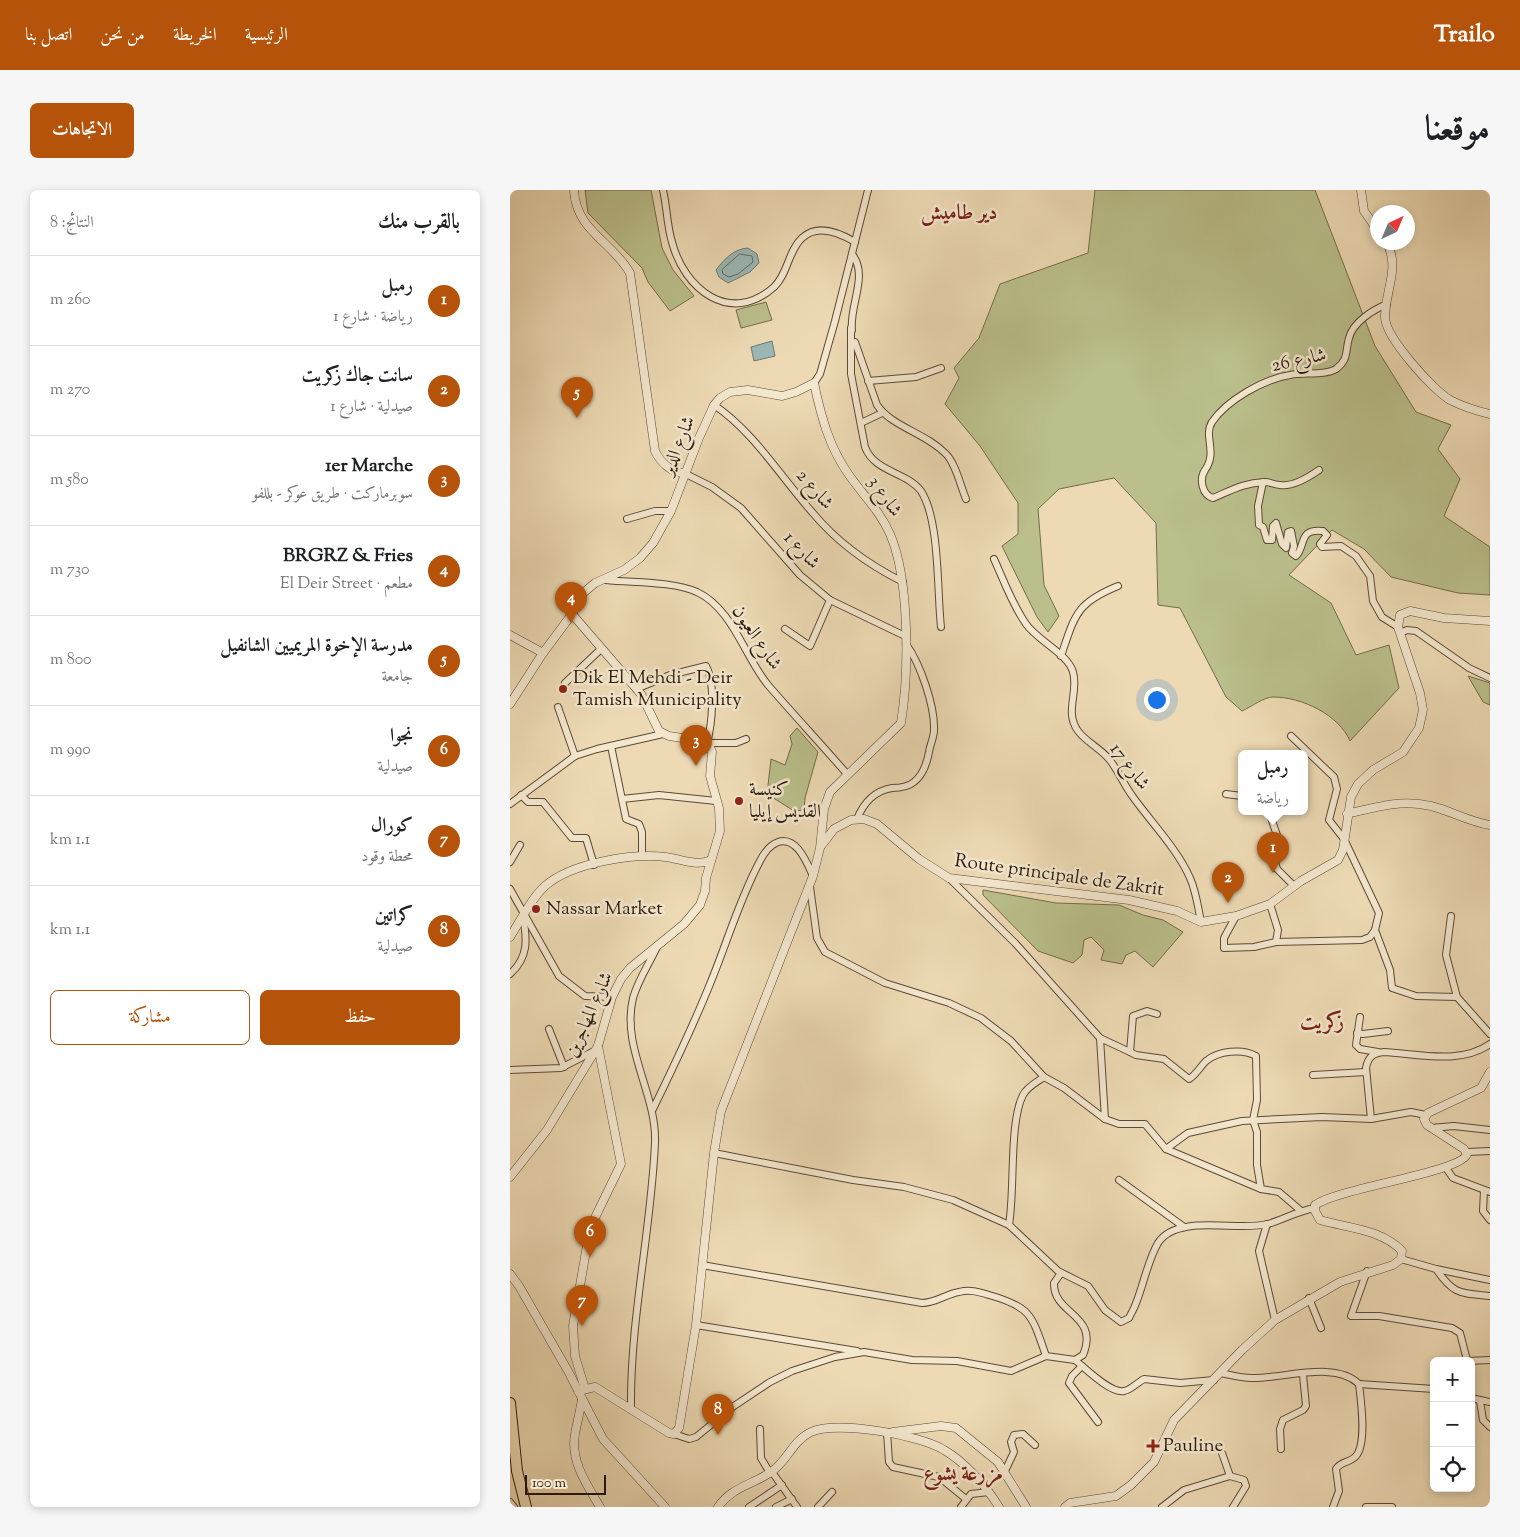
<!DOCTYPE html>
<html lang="ar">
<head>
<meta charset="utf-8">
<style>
  :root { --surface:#fff; --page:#f6f6f6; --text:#202124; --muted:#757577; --line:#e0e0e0; --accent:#b45309 }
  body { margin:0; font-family:"Sorts Mill Goudy",Amiri,serif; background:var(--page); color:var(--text); direction:rtl }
  .controls { position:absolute; right:15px; bottom:15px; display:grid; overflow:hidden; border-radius:8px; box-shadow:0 2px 8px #0003 }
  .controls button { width:45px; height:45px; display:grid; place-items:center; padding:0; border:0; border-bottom:1px solid var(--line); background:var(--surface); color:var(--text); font:25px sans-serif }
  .compass { position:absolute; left:860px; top:15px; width:45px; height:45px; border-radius:50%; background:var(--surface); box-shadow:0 2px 8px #0003; rotate:44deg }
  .scale { position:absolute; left:15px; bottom:12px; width:81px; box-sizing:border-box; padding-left:5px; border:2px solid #2c1a0b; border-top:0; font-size:14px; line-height:18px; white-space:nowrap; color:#2c1a0b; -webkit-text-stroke:4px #f3e7ce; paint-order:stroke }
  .you { position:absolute; left:646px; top:509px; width:18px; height:18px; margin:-12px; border:4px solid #fff; border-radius:50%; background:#1a73e8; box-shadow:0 0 0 8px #1a73e833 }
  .badge { display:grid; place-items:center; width:32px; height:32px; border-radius:50%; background:var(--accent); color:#fff; font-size:16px; font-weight:700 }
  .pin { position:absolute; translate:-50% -41px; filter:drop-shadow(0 1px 2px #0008) }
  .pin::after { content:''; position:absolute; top:26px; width:18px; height:15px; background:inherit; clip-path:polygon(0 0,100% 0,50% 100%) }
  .popup { position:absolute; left:728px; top:560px; width:70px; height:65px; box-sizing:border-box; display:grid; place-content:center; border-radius:8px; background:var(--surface); filter:drop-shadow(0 1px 4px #0005); font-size:16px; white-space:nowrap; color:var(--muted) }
  .popup b { font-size:19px; color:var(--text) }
  .popup::after { content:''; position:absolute; left:50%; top:100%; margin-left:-10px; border:10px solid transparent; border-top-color:var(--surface) }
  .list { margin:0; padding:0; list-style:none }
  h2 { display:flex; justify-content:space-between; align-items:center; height:65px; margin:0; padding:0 20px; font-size:21px }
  h2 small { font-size:16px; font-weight:400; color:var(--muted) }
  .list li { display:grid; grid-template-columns:32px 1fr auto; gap:15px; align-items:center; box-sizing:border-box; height:90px; padding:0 20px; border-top:1px solid var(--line) }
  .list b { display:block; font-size:19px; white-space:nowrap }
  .list p { margin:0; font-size:16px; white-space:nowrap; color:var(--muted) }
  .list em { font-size:16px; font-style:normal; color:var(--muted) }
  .actions { display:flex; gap:10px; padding:15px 20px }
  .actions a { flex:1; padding:11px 0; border:1px solid var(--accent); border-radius:8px; text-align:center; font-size:18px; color:var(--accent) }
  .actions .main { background:var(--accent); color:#fff }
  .icon { flex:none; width:28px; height:28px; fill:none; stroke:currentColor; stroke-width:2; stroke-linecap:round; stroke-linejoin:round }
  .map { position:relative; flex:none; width:980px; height:1317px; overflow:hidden; direction:ltr; border-radius:8px }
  header { display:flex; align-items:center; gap:30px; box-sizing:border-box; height:70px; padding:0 25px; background:var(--accent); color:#fff }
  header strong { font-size:24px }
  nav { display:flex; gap:28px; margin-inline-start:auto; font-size:18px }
  .intro { display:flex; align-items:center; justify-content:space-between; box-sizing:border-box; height:120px; padding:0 30px }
  h1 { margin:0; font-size:35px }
  .button { padding:12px 22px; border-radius:8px; background:var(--accent); color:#fff; font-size:18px; font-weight:700 }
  main { display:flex; gap:30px; padding:0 30px }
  aside { flex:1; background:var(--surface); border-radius:8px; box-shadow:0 2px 8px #0003 }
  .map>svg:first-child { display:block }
</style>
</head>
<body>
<header>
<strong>Trailo</strong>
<nav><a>الرئيسية</a><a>الخريطة</a><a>من نحن</a><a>اتصل بنا</a></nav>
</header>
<div class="intro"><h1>موقعنا</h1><a class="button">الاتجاهات</a></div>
<main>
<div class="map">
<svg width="980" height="1317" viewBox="0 0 980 1317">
  <rect width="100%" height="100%" fill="#eddab4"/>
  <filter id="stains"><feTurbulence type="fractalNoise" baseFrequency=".004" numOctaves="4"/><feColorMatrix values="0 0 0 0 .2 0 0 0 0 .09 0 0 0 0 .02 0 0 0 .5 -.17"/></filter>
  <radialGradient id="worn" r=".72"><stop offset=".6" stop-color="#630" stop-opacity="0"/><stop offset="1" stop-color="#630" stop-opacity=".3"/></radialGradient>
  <!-- green -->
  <g fill="#babf8b" stroke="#736c4b">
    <path d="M 75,0 L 141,0 L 152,58 L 163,80 L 184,106 L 160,121 L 138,92 L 132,78 L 78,23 Z"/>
    <path d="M 585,0 L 805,0 L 865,156 L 906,222 L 941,235 L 928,259 L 950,289 L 934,326 L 980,357 L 980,405 L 948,403 L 881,387 L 854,359 L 822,340 L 779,385 L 821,413 L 846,465 L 879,455 L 889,498 L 840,551 C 829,525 792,507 763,507 C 754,507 741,517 732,521 L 716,507 L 670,418 L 648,415 L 646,333 L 604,288 L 549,299 L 528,319 L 534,395 L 549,426 L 538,442 L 527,427 L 492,356 L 508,344 L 508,313 L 470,256 L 435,214 L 449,188 L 444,178 L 469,148 L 490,94 L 578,63 Z"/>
    <path d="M 256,112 L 262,130 L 231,138 L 226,120 Z"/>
    <path d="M 958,486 L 980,493 L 980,515 L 973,512 Z"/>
    <path d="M 287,538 L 308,562 L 295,608 L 294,620 L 284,621 L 257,604 L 261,569 L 275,575 L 282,554 L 280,546 Z"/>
    <path d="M 473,700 L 546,713 L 609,715 L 633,725 L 653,730 L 673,742 L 643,777 L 625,761 L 616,765 L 612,774 L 591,770 L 594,760 L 581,747 L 574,750 L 572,765 L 563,773 L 528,761 L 473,705 Z"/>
  </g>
  <!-- water -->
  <g fill="#9cb8b6" stroke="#6f7972">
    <path d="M 238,58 L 247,64 L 249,73 L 240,82 L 218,93 L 209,87 L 206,80 C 215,68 224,59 238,58 Z"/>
    <path d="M 262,151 L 265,166 L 244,171 L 241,157 Z"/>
    <path d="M 729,681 L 730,691 L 710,692 L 709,682 Z"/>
  </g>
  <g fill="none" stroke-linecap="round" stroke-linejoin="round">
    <!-- shore -->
    <path stroke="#646960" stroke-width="1" d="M 230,64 L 242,66 L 243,72 L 228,84 L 219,87 L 213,84 L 212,80 Z"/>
    <!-- minor casing -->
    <g stroke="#5c4a35" stroke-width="8">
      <g id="minor">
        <path d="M 153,0 C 157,17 157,36 162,52 C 174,99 220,136 264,97 C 278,84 278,61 292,48 C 308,33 330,43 345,52"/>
        <path d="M 342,64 C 359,86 339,115 342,140"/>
        <path d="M 341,138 L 341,184 L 355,257 C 364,282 397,282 411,301 C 430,330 427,402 431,437"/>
        <path d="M 345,152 L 367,215 C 382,237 416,243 436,264 C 446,274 450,295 456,309"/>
        <path d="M 358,191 L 406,187 L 431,178"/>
        <path d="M 304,193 L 310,184 L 325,131 L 358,0"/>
        <path d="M 204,215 C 244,242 270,286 302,322 C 326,351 359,375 393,392"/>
        <path d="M 351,233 L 372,223"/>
        <path d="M 809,280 C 799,287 782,297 770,295 C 765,295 760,292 755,292 C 733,293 722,300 703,308 C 692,305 689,289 695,280 C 708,262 693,246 702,232 C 717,210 754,189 780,185 C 794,182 814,186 826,179 C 839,169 835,162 839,148 C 843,132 863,120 877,114"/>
        <path d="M 174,283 L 202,297 L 231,318 L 290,385 L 320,410 L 395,446"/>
        <path d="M 753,292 L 748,316 L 749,335 L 753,337 L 757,350 L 762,350 L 763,336 L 766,333 L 772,354 L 776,358 L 778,342 L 781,341 L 784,356 L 782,363 L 786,366 C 796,356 788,338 813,341 L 817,345 L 810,354 L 812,357 L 831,356 L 846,366 L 860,386 L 863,411 L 872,427 L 888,437"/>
        <path d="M 117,329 L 145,321 L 161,321"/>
        <path d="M 484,369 C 494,391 502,414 516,434 C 528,451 558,464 563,482 C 569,502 554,522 568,541 C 576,552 590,558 599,569 C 608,580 614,595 623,607 C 641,632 668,660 680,688 C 686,701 688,717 691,732"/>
        <path d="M 96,390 C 123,393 162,391 187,402 C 223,419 234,466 258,495 C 284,525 311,554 337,584"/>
        <path d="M 275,439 L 300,456 L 320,410"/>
        <path d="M 890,443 L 897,440 L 906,441 L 959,478 L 980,488"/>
        <path d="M 551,466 C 565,425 566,413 608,396"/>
        <path d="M 55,493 L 91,459"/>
        <path d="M 126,499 L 160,485 L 196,476 C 206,495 202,534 197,553 L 226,553 L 236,549"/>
        <path d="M 48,517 L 65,566"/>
        <path d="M 101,556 L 116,629 L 129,634 L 132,642 L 132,666"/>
        <path d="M 716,604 L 732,606"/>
        <path d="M 11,605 L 18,612 L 33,612 L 62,648 L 76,648 L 84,675"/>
        <path d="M 112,609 L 149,605 L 206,611"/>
        <path d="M 0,614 L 65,566 L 87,559 L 153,544"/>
        <path d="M 759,622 L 769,651 L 765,672 L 767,679 L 784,696"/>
        <path d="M 347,629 C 354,612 364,601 382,598 C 389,598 398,597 404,592 C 413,585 417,573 419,562 C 420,555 424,547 424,540 C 425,516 410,473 396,454"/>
        <path d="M 0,672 L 10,655"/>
        <path d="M 439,688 L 505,753 L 590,848"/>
        <path d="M 300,697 L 307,748 L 315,762 L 375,793 L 439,813 L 471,828 L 501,851 L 534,887"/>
        <path d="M 0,699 L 49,786 L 75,806 L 102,807"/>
        <path d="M 726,726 L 714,748 L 714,758 L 744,757 L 766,752 L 768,740 L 760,714"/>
        <path d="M 941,726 L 936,765 L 947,807 L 980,844"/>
        <path d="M 865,740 L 880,780 L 882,798 L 906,806 L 947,807"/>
        <path d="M 766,752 L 852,750 L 860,747 L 865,740 L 869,723 L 834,649 L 819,630 L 827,599 L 824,587 L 781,546"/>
        <path d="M 0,784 C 19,767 17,749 13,726"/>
        <path d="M 850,827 L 846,855 L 850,859 L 868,862"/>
        <path d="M 39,839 L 54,877"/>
        <path d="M 847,843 L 853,844 L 878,841"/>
        <path d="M 620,862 L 626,865 L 654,869 L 679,889 C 686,885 690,877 696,871 C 708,861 732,858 746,866 L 747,910 L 743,930 L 747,942 L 747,975 L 751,999 L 769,1002 L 790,1020"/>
        <path d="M 0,880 L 51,878 L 84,861"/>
        <path d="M 803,885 L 856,882"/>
        <path d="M 143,919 C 163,878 183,836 200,794 C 217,753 229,710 250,671 C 254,663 260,655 268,652 C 287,646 297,673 303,686"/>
        <path d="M 595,929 L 609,934 L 635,934 L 656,959 L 751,999"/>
        <path d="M 861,929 L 856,878 C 858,867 863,863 874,862 C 908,864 951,875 980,854"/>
        <path d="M 921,938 L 944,936 L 980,940"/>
        <path d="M 656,959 L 678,943 L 732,931 L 812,927 L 861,929 L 901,922 L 916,925"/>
        <path d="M 957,962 L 980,961"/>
        <path d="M 204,963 L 343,990 L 394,997 L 443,1010 L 499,1035 L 548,1081 L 578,1096 L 595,1120 L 611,1132 L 619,1128 L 624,1118 C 633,1098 637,1072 648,1053 C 667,1023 728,1042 758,1034 C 774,1029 788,1021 805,1018"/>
        <path d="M 936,978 L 943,988 L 980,1002"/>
        <path d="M 609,990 L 674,1037"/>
        <path d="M 974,1000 L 973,1021 L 980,1030"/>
        <path d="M 757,1034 L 749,1061 L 765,1130"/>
        <path d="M 499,1035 C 505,1000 499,932 513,905 C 517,897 527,892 534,887 L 554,898 L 595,929 L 590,848 L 620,862 L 623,826 L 637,821 L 647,824"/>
        <path d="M 891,1069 L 926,1079 C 944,1105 950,1103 980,1106"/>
        <path d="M 192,1075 L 412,1113 C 426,1113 436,1104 449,1102 C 460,1099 469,1102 479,1105 C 522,1117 522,1126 536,1166"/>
        <path d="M 926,1079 L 980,1090"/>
        <path d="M 857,1081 L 841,1126 L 869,1126 L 942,1138 L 950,1143 L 957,1170"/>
        <path d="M 799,1108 L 811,1138"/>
        <path d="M 186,1135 L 347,1161"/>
        <path d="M 565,1170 C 575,1178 601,1204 614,1201 C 621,1200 628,1192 634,1189 L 670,1193 L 704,1190"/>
        <path d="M 957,1171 L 980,1170"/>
        <path d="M 572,1176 L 562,1186 L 559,1193 L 588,1232"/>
        <path d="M 711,1183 C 721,1185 731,1188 741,1188 C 773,1189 825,1170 849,1194 C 851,1211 857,1253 846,1266 C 840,1273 831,1271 826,1279 L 829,1301 L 823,1317"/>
        <path d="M 849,1194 L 924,1199"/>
        <path d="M 961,1208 L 980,1212"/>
        <path d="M 970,1211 L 973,1230 L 980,1237"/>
        <path d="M 121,1218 C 120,1129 141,1042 145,953 C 147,904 111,858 123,808 C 128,790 139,774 147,757"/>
        <path d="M 250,1239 L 251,1268 L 260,1283"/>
        <path d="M 377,1242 L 379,1272 L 383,1277 L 429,1287 L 456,1309"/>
        <path d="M 164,1244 L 179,1249 L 186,1247 L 224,1216 L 260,1192 L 282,1181 L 325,1167 L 354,1162 L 402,1170 L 447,1171 L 501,1181 L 536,1166 L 565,1170 L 573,1165 C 590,1124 543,1125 544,1093 L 551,1083"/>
        <path d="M 771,1259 L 770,1239 L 773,1230 L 793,1220 L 796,1216 L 793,1185"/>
        <path d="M 712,1263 L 720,1286"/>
        <path d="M 495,1281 L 504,1262 L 501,1252 L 504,1245 L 513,1244 L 525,1255"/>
        <path d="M 262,1282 L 287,1317"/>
        <path d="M 0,1312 L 4,1317"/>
        <path d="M 239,1317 L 272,1295"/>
        <path d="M 266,1317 L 282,1309"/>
        <path d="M 308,1317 L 322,1302"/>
        <path d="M 451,1317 L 461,1304 L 479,1302"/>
        <path d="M 652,1317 L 674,1300 L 720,1286 L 734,1290 L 736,1296 L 723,1317"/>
        <path d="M 856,1317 L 882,1317"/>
      </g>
    </g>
    <!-- tertiary casing -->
    <g stroke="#5c4a35" stroke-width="9">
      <g id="tertiary">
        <path d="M 64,0 C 66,41 102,51 120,83 L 145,261 C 150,272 162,283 174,283"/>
        <path d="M 851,0 L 854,21 L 868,41"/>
        <path d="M 876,52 C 891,76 875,101 875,127 C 875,147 923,200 940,210 C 952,216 967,221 980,224"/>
        <path d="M 0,445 L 33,463"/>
        <path d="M 0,514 L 33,463 L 62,424 L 72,404 L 85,393 L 114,380 L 130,368 L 143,353 L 161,321 L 189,248 L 204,215 L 210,208 L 220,202 L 238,200 L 272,206 L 286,202 L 304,193 C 311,226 319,257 339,285 C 353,305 370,321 380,344 C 400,390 399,484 391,533 L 320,602 L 314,619 L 310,658 L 303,686 L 211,921 L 204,963 L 186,1135 L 169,1238 L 164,1244 L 159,1243 L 85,1197 L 68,1201"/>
        <path d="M 837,624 C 866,617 891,609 921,616 C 941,621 960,632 980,635"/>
        <path d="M 311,656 L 324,639 L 341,630 L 354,629 L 367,634 L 409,669 L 439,688 L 619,710 L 667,721 L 691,732 L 726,726 L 760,714 L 791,691 L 828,670 L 833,660 L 841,607 L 848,594 L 863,580 L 893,562 L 909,538 L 913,520 L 910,503 L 888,437 L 890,425 L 900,421 L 934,428 L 980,431"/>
        <path d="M 0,747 C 11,730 20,710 35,696 C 61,673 122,663 156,667 C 171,669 187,677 201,670"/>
        <path d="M 0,987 L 37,940 L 88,856 L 102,807 L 111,789 L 120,778 L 174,734 L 190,715 L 195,701 L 196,688 L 210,641 L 209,618 L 200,586 L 202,562 L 200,557 L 192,551 L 159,546 L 149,541 L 131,504 L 62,424"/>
        <path d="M 0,1084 L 9,1096 L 58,1181 L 93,1249 L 155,1317"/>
        <path d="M 75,1199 L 65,1166 L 63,1136 L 80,1038 L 111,974 L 88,856"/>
        <path d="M 72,1210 C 70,1221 67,1233 65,1244 C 60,1271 77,1295 90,1317"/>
        <path d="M 383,1242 L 431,1236 L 446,1238 L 488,1272 L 516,1317"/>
        <path d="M 208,1317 C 222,1297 242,1295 261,1282 C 277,1272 282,1251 301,1242 C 326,1230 410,1245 434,1260 C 455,1272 476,1296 489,1317"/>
        <path d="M 555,1317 L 560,1313 L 606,1306 L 621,1295 L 644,1272 L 664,1230 L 732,1160 L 765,1130 L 830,1092 L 883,1075 L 891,1069 L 892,1061 C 871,1039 837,1038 810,1030 L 805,1021 L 805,1015 C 829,998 952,982 957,964 L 954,959 L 917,935 L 914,929 L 918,923 L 971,898 L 980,882"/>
      </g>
    </g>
    <!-- trunk casing -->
    <g stroke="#2c1a0b" stroke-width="12">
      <path id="trunk" d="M 0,1213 L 7,1281 L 16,1317"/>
    </g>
    <!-- minor -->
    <use href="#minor" stroke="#f3e7ce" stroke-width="6"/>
    <!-- tertiary -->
    <use href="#tertiary" stroke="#f3e7ce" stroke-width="8"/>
    <!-- trunk -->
    <use href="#trunk" stroke="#eddab4" stroke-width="10"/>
  </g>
  <!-- markers -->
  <g fill="#8f2418" stroke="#f3e7ce" stroke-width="2">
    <circle cx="53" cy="499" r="5"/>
    <circle cx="229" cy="611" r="5"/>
    <circle cx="26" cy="719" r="5"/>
    <path d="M640.5 1248.5h5v5h5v5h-5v5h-5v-5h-5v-5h5z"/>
  </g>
  <g text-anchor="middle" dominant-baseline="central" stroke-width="5" stroke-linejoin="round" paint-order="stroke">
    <!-- street labels -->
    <g font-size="19" fill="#2c1a0b" stroke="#f3e7ce">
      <text transform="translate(789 171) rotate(-12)">شارع 26</text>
      <text transform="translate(169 256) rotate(-68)">شارع الدير</text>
      <text transform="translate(304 300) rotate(49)">شارع 2</text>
      <text transform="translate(374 307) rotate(55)">شارع 3</text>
      <text transform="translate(291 361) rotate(47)">شارع 1</text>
      <text transform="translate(246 448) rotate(56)">شارع العيون</text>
      <text transform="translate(619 577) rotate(53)">شارع 17</text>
      <text transform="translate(549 686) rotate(8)">Route principale de Zakrît</text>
      <text transform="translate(80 825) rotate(-66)">شارع المهاجرين</text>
    </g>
    <!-- poi labels -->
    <g font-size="19" fill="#2c1a0b" stroke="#f3e7ce" text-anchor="start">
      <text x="63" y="488">Dik El Mehdi - Deir<tspan x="63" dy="22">Tamish Municipality</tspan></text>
      <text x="239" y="600">كنيسة<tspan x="239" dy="22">القديس إيليا</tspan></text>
      <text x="36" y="719">Nassar Market</text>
      <text x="653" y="1256">Pauline</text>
    </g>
    <!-- quarter labels -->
    <g font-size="21" font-weight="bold" fill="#7a1f14" stroke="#f3e7ce">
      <text x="449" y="24">دير طاميش</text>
      <text x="812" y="833">زكريت</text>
      <text x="453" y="1285">مزرعة يشوع</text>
    </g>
  </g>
  <rect width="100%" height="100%" filter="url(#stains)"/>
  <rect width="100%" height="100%" fill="url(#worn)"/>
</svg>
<div class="controls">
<button>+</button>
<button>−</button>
<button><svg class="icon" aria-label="locate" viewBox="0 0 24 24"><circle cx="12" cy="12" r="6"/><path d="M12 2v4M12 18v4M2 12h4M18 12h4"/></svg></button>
</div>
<svg class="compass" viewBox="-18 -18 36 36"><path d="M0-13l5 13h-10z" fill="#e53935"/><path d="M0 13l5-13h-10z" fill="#757577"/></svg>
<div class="scale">100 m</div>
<div class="you"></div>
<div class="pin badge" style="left:763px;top:683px">1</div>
<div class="popup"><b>رمبل</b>رياضة</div>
<div class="pin badge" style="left:718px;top:713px">2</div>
<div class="pin badge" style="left:186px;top:576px">3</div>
<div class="pin badge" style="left:61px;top:433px">4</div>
<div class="pin badge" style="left:67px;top:228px">5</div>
<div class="pin badge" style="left:80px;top:1067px">6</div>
<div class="pin badge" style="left:72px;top:1136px">7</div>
<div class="pin badge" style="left:208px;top:1245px">8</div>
</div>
<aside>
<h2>بالقرب منك<small>النتائج: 8</small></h2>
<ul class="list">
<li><span class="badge">1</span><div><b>رمبل</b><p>رياضة · شارع 1</p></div><em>260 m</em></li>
<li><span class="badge">2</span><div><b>سانت جاك زكريت</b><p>صيدلية · شارع 1</p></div><em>270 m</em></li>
<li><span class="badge">3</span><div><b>1er Marche</b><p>سوبرماركت · طريق عوكر - بللفو</p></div><em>580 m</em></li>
<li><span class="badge">4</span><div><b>BRGRZ &amp; Fries</b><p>مطعم · El Deir Street</p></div><em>730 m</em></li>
<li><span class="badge">5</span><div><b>مدرسة الإخوة المريميين الشانفيل</b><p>جامعة</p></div><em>800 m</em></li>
<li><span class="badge">6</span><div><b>نجوا</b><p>صيدلية</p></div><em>990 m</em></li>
<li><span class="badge">7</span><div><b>كورال</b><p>محطة وقود</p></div><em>1.1 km</em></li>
<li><span class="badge">8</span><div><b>كراتين</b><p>صيدلية</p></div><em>1.1 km</em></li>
</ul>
<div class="actions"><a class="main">حفظ</a><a>مشاركة</a></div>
</aside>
</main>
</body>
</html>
